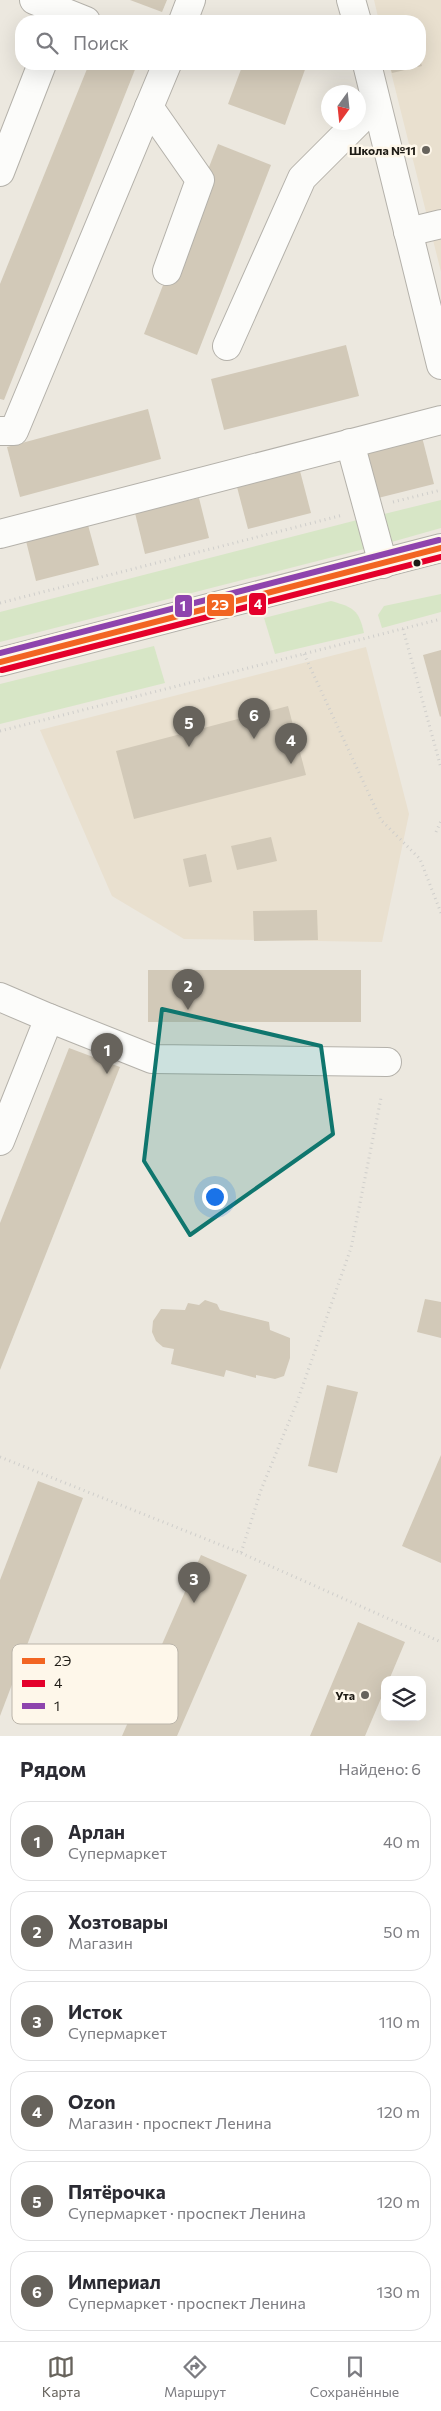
<!DOCTYPE html>
<html lang="ru">
<head>
<meta charset="utf-8">
<style>
  :root { --surface:#fff; --page:#f7f7f7; --text:#2b2b33; --muted:#7c7c81; --line:#e1e1e2; --accent:#67635c }
  body { margin:0; font-family:Commissioner,sans-serif; background:var(--page); color:var(--text) }
  .controls { position:absolute; right:15px; bottom:15px; display:grid; overflow:hidden; border-radius:10px; box-shadow:0 5px 20px #0002 }
  .controls button { width:45px; height:45px; display:grid; place-items:center; padding:0; border:0; border-bottom:1px solid var(--line); background:var(--surface); color:var(--text); font:25px sans-serif }
  .compass { position:absolute; left:321px; top:85px; width:45px; height:45px; border-radius:50%; background:var(--surface); box-shadow:0 5px 20px #0002; rotate:195deg }
  .you { position:absolute; left:214px; top:1196px; width:18px; height:18px; margin:-12px; border:4px solid #fff; border-radius:50%; background:#1a73e8; box-shadow:0 0 0 8px #1a73e833 }
  .badge { display:grid; place-items:center; width:32px; height:32px; border-radius:50%; background:var(--accent); color:#fff; font-size:16px; font-weight:700 }
  .pin { position:absolute; translate:-50% -41px; filter:drop-shadow(0 1px 2px #0008) }
  .pin::after { content:''; position:absolute; top:26px; width:18px; height:15px; background:inherit; clip-path:polygon(0 0,100% 0,50% 100%) }
  .list { margin:0; padding:0; list-style:none }
  h2 { display:flex; justify-content:space-between; align-items:center; height:65px; margin:0; padding:0 20px; font-size:21px }
  h2 small { font-size:16px; font-weight:400; color:var(--muted) }
  .list li { display:grid; grid-template-columns:32px 1fr auto; gap:15px; align-items:center; box-sizing:border-box; height:80px; margin:0 10px 10px; padding:0 10px; border:1px solid var(--line); border-radius:20px }
  .list b { display:block; font-size:19px; white-space:nowrap }
  .list p { margin:0; font-size:16px; white-space:nowrap; color:var(--muted) }
  .list em { font-size:16px; font-style:normal; color:var(--muted) }
  .icon { flex:none; width:28px; height:28px; fill:none; stroke:currentColor; stroke-width:2; stroke-linecap:round; stroke-linejoin:round }
  .map { position:relative; flex:none; width:441px; height:1736px; overflow:hidden }
  .search { position:absolute; background:var(--surface); box-shadow:0 5px 20px #0002; left:15px; right:15px; top:15px; height:55px; display:flex; align-items:center; gap:12px; box-sizing:border-box; padding:0 18px; border-radius:20px; color:var(--muted); font-size:19px }
  .sheet { height:605px; background:var(--surface) }
  nav { display:flex; justify-content:space-around; align-items:center; box-sizing:border-box; height:70px; border-top:1px solid var(--line); background:var(--surface); font-size:14px; color:var(--muted) }
  nav a { display:grid; justify-items:center; gap:2px }
  nav .on { color:var(--accent) }
  .map>svg:first-child { display:block }
</style>
</head>
<body>
<div class="map">
<svg width="441" height="1736" viewBox="0 0 441 1736">
  <rect width="100%" height="100%" fill="#ece8df"/>
  <!-- built -->
  <g fill="#e9e0cf">
    <path d="M 374,0 L 441,0 L 441,272 L 389,64 L 420,64 L 420,21 L 379,21 Z"/>
    <path d="M 366,647 L 409,814 L 382,942 L 184,939 L 112,896 L 40,730 Z"/>
  </g>
  <!-- green -->
  <g fill="#d7e6c6">
    <path d="M 441,500 L 441,528 L 388,543 L 380,515 Z"/>
    <path d="M 365,518 L 372,547 L 0,642 L 0,612 Z"/>
    <path d="M 441,594 L 441,612 L 382,628 L 378,615 L 384,606 Z"/>
    <path d="M 331,601 C 353,607 359,610 364,633 L 275,654 L 264,618 Z"/>
    <path d="M 154,646 L 165,683 L 0,724 L 0,684 Z"/>
  </g>
  <!-- building -->
  <g fill="#d2c9b8">
    <path d="M 130,0 L 167,0 L 162,12 Z"/>
    <path d="M 420,60 L 422,66 L 392,73 L 389,64 L 420,64 Z"/>
    <path d="M 89,64 L 127,64 L 136,67 L 4,400 L 0,399 L 0,284 Z"/>
    <path d="M 243,64 L 307,64 L 285,125 L 228,104 Z"/>
    <path d="M 218,144 L 271,165 L 197,355 L 144,334 Z"/>
    <path d="M 346,345 L 359,396 L 224,430 L 211,379 Z"/>
    <path d="M 148,409 L 161,459 L 20,497 L 7,447 Z"/>
    <path d="M 422,437 L 434,484 L 370,500 L 358,453 Z"/>
    <path d="M 300,471 L 311,513 L 248,529 L 237,487 Z"/>
    <path d="M 199,498 L 209,538 L 145,554 L 135,513 Z"/>
    <path d="M 88,525 L 99,565 L 36,581 L 26,541 Z"/>
    <path d="M 441,650 L 441,716 L 440,717 L 423,655 Z"/>
    <path d="M 288,706 L 306,775 L 134,819 L 116,751 Z"/>
    <path d="M 271,837 L 277,861 L 237,870 L 231,846 Z"/>
    <path d="M 206,854 L 212,882 L 189,887 L 183,859 Z"/>
    <path d="M 317,910 L 318,940 L 254,941 L 253,911 Z"/>
    <rect x="148" y="970" width="213" height="52"/>
    <path d="M 69,1048 L 120,1067 L 0,1370 L 0,1223 Z"/>
    <path d="M 425,1299 L 441,1302 L 441,1338 L 417,1332 Z"/>
    <path d="M 205,1300 L 217,1304 L 220,1310 L 269,1322 L 270,1330 L 290,1338 L 290,1358 L 284,1376 L 275,1379 L 256,1375 L 256,1378 L 226,1370 L 224,1377 L 171,1364 L 174,1349 L 163,1347 L 156,1341 L 152,1332 L 153,1321 L 161,1309 L 185,1310 L 188,1303 L 199,1305 Z"/>
    <path d="M 327,1385 L 358,1392 L 337,1473 L 308,1466 Z"/>
    <path d="M 441,1455 L 441,1563 L 402,1546 Z"/>
    <path d="M 38,1481 L 83,1498 L 0,1716 L 0,1580 Z"/>
    <path d="M 201,1555 L 247,1575 L 177,1736 L 122,1736 Z"/>
    <path d="M 358,1622 L 405,1642 L 389,1680 L 385,1680 L 385,1689 L 365,1736 L 310,1736 Z"/>
  </g>
  <g fill="none" stroke-linecap="round" stroke-linejoin="round">
    <!-- minor casing -->
    <g stroke="#b4b1aa" stroke-width="30">
      <g id="minor">
        <path d="M 34,0 L 86,21"/>
        <path d="M 351,0 L 357,21"/>
        <path d="M 183,21 L 191,0"/>
        <path d="M 367,64 L 441,365"/>
        <path d="M 149,107 L 200,180 L 167,271"/>
        <path d="M 0,172 L 42,64"/>
        <path d="M 408,232 L 441,224"/>
        <path d="M 227,346 L 302,178 L 358,122"/>
        <path d="M 0,431 L 14,431 L 167,64"/>
        <path d="M 350,443 L 383,564"/>
        <path d="M 0,534 L 441,420"/>
        <path d="M 0,662 L 441,548"/>
        <path d="M 0,997 L 49,1018 L 0,1141"/>
        <path d="M 49,1018 L 152,1059 L 387,1062"/>
      </g>
    </g>
    <!-- path -->
    <g stroke="#cfcecb" stroke-width="3" stroke-dasharray="1 4" stroke-linecap="butt">
      <path d="M 393,502 L 441,490"/>
      <path d="M 0,603 L 343,515"/>
      <path d="M 403,629 L 441,768"/>
      <path d="M 304,654 L 381,820 L 420,859 L 441,913"/>
      <path d="M 0,731 L 441,619"/>
      <path d="M 436,832 L 441,821"/>
      <path d="M 0,1457 L 241,1553 L 261,1490 L 297,1402 L 351,1248 L 381,1098"/>
      <path d="M 241,1553 L 441,1642"/>
    </g>
    <!-- minor -->
    <use href="#minor" stroke="#fcfcfa" stroke-width="28"/>
    <!-- bus-1 casing -->
    <g stroke="#fef7ea" stroke-width="10">
      <path id="bus-1" d="M 0,662 L 441,548"/>
    </g>
    <!-- bus-2 casing -->
    <g stroke="#fef7ea" stroke-width="10">
      <path id="bus-2" d="M 2,670 L 441,557"/>
    </g>
    <!-- bus-3 casing -->
    <g stroke="#fef7ea" stroke-width="10">
      <path id="bus-3" d="M 0,653 L 439,540"/>
    </g>
    <!-- bus-1 -->
    <use href="#bus-1" stroke="#f26522" stroke-width="6"/>
    <!-- bus-2 -->
    <use href="#bus-2" stroke="#e4002b" stroke-width="6"/>
    <!-- bus-3 -->
    <use href="#bus-3" stroke="#8e44ad" stroke-width="6"/>
  </g>
  <!-- marked area -->
  <path fill="#0f766e" fill-opacity="0.2" stroke="#0f766e" stroke-width="4" stroke-linejoin="round" d="M 162,1009 L 321,1046 L 333,1134 L 190,1235 L 144,1161 Z"/>
  <!-- markers -->
  <g fill="#67635c" stroke="#fef7ea" stroke-width="2">
    <circle cx="426" cy="150" r="5"/>
    <circle cx="365" cy="1695" r="5"/>
  </g>
  <circle fill="#1f1c16" stroke="#fef7ea" stroke-width="2" cx="417" cy="563" r="4.5"/>
  <g text-anchor="middle" dominant-baseline="central" stroke-width="5" stroke-linejoin="round" paint-order="stroke">
    <!-- poi labels -->
    <g font-size="12" font-weight="bold" fill="#1f1c16" stroke="#fef7ea" text-anchor="end">
      <text x="416" y="150">Школа №11</text>
      <text x="355" y="1695">Ута</text>
    </g>
  </g>
  <!-- legend -->
  <rect x="12" y="1644" width="166" height="80" rx="8" fill="#fef7ea" stroke="#bbb5aa" stroke-width="1"/>
  <rect x="22" y="1658" width="23" height="6" fill="#f26522"/>
  <rect x="22" y="1680" width="23" height="7" fill="#e4002b"/>
  <rect x="22" y="1703" width="23" height="6" fill="#8e44ad"/>
  <g font-size="14" fill="#1f1c16">
    <text x="54" y="1666">2Э</text>
    <text x="54" y="1688">4</text>
    <text x="54" y="1711">1</text>
  </g>
  <g stroke="#fef7ea" stroke-width="2">
    <rect x="248" y="592" width="19" height="24" rx="5" fill="#e4002b"/>
    <rect x="206" y="593" width="29" height="24" rx="5" fill="#f26522"/>
    <rect x="174" y="594" width="19" height="24" rx="5" fill="#8e44ad"/>
  </g>
  <g font-size="14" text-anchor="middle" font-weight="bold" fill="#fff">
    <text x="258" y="609">4</text>
    <text x="220" y="610">2Э</text>
    <text x="183" y="611">1</text>
  </g>
</svg>
<div class="controls">
<button><svg class="icon" aria-label="layers" viewBox="0 0 24 24"><path d="M12 4l9 5-9 5-9-5zM3 14l9 5 9-5"/></svg></button>
</div>
<svg class="compass" viewBox="-18 -18 36 36"><path d="M0-13l5 13h-10z" fill="#e53935"/><path d="M0 13l5-13h-10z" fill="#7c7c81"/></svg>
<div class="you"></div>
<div class="pin badge" style="left:107px;top:1074px">1</div>
<div class="pin badge" style="left:188px;top:1010px">2</div>
<div class="pin badge" style="left:194px;top:1603px">3</div>
<div class="pin badge" style="left:291px;top:764px">4</div>
<div class="pin badge" style="left:189px;top:747px">5</div>
<div class="pin badge" style="left:254px;top:739px">6</div>
<div class="search"><svg class="icon" aria-label="search" viewBox="0 0 24 24"><circle cx="10" cy="10" r="6"/><path d="M15 15l6 6"/></svg>Поиск</div>
</div>
<section class="sheet">
<h2>Рядом<small>Найдено: 6</small></h2>
<ul class="list">
<li><span class="badge">1</span><div><b>Арлан</b><p>Супермаркет</p></div><em>40 m</em></li>
<li><span class="badge">2</span><div><b>Хозтовары</b><p>Магазин</p></div><em>50 m</em></li>
<li><span class="badge">3</span><div><b>Исток</b><p>Супермаркет</p></div><em>110 m</em></li>
<li><span class="badge">4</span><div><b>Ozon</b><p>Магазин · проспект Ленина</p></div><em>120 m</em></li>
<li><span class="badge">5</span><div><b>Пятёрочка</b><p>Супермаркет · проспект Ленина</p></div><em>120 m</em></li>
<li><span class="badge">6</span><div><b>Империал</b><p>Супермаркет · проспект Ленина</p></div><em>130 m</em></li>
</ul>
</section>
<nav>
<a class="on"><svg class="icon" aria-label="map" viewBox="0 0 24 24"><path d="M3 6l6-2 6 2 6-2v14l-6 2-6-2-6 2zM9 4v14M15 6v14"/></svg>Карта</a>
<a><svg class="icon" aria-label="directions" viewBox="0 0 24 24"><path d="M12 3l9 9-9 9-9-9zM9 14v-3h6M13 9l2 2-2 2"/></svg>Маршрут</a>
<a><svg class="icon" aria-label="saved" viewBox="0 0 24 24"><path d="M7 4h10v16l-5-4-5 4z"/></svg>Сохранённые</a>
</nav>
</body>
</html>
